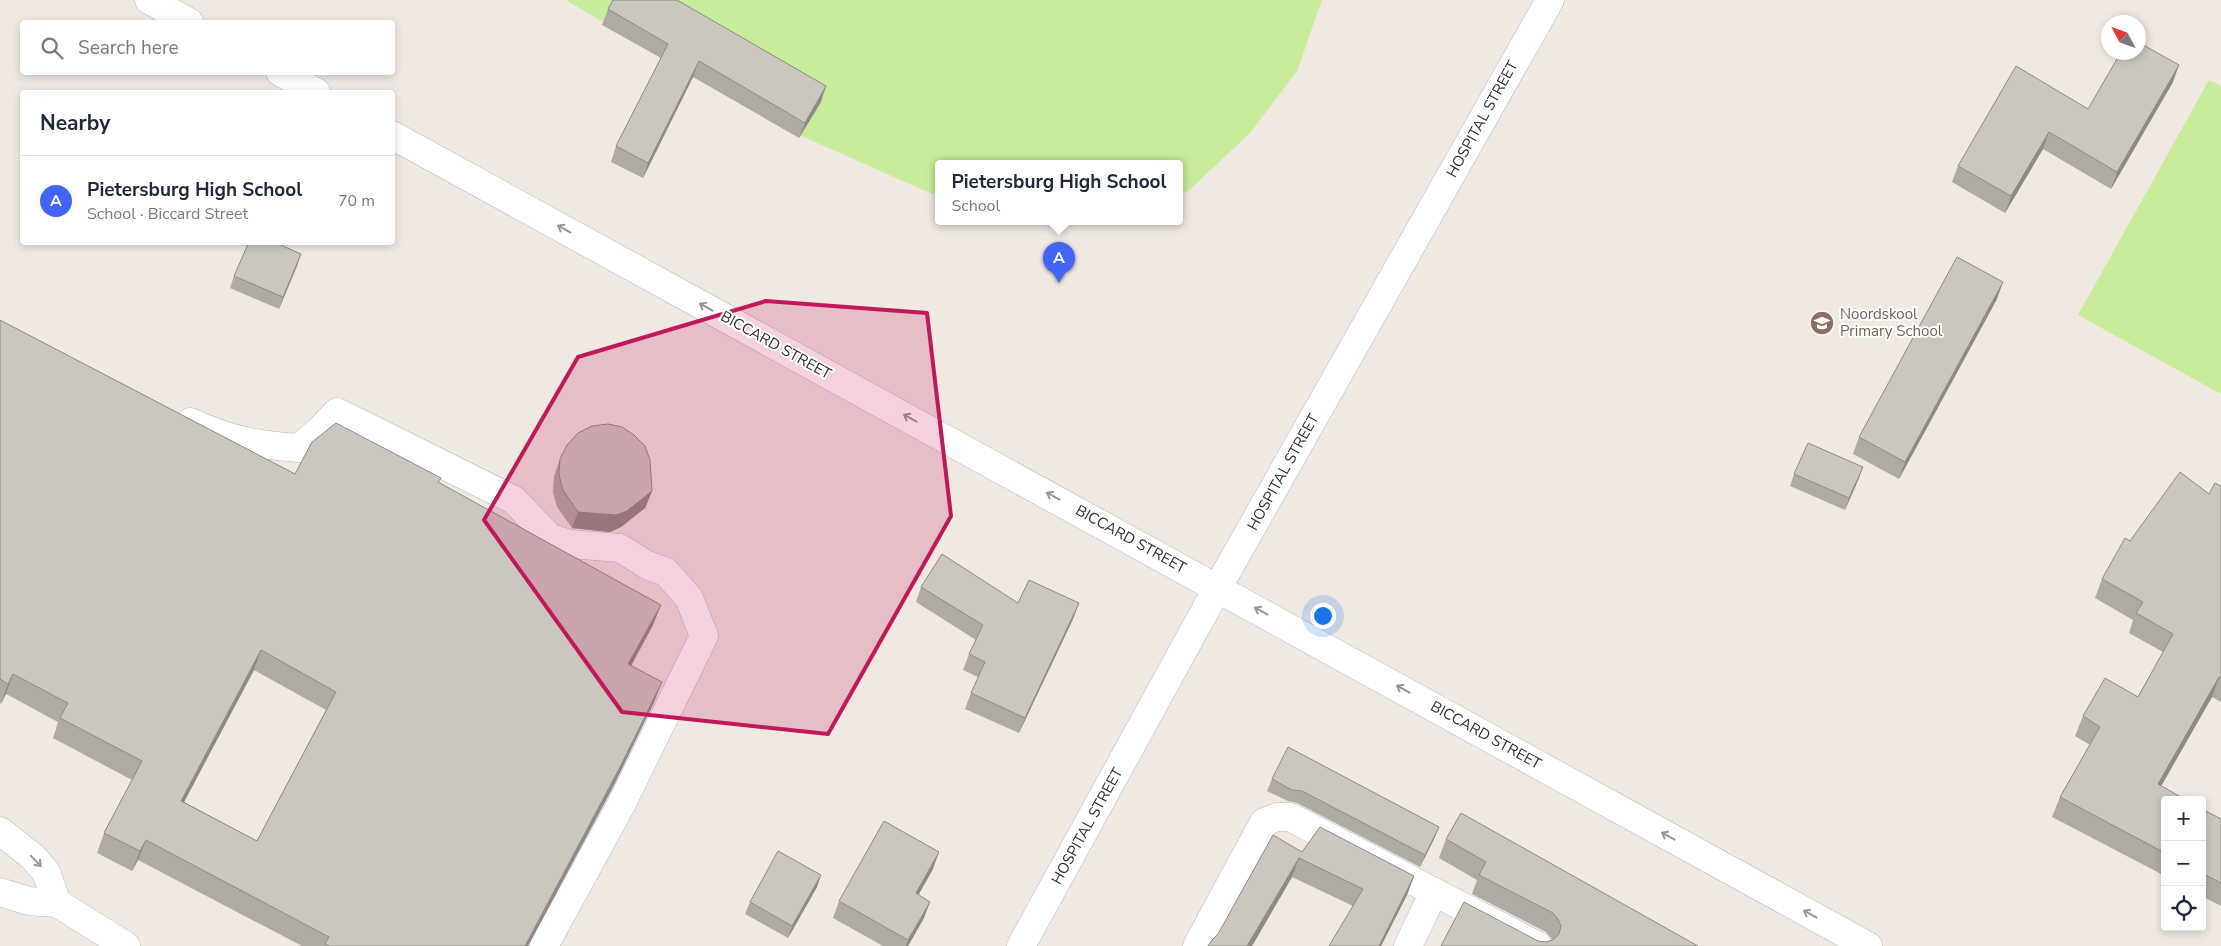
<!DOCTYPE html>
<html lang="en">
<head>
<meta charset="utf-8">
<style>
  :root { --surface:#fff; --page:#f2f2f3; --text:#1f2937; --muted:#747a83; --line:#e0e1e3; --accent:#4264fb }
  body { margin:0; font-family:"Nunito Sans",sans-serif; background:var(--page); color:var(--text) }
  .controls { position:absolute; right:15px; bottom:15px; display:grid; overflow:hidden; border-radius:5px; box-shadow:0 2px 8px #0003 }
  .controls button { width:45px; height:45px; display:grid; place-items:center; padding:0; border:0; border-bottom:1px solid var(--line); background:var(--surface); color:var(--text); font:25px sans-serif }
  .compass { position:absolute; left:2101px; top:15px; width:45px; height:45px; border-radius:50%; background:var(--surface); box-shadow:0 2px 8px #0003; rotate:311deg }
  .you { position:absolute; left:1322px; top:615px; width:18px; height:18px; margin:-12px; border:4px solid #fff; border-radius:50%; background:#1a73e8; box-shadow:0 0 0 8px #1a73e833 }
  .badge { display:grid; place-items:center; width:32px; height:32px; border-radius:50%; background:var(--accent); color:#fff; font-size:16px; font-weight:700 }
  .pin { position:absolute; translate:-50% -41px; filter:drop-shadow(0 1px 2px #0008) }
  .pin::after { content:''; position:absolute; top:26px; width:18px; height:15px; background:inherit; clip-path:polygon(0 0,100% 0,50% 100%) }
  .popup { position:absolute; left:935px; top:160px; width:248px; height:65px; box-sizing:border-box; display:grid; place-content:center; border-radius:5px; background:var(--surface); filter:drop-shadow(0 1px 4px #0005); font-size:16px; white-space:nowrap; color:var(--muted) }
  .popup b { font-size:19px; color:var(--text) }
  .popup::after { content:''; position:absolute; left:50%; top:100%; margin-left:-10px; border:10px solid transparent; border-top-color:var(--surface) }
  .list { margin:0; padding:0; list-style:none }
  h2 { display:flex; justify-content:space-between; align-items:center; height:65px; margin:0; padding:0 20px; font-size:21px }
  h2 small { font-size:16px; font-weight:400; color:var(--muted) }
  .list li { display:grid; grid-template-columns:32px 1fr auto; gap:15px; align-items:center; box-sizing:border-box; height:90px; padding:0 20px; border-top:1px solid var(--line) }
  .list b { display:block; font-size:19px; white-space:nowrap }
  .list p { margin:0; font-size:16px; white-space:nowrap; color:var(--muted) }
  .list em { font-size:16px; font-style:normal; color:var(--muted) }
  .icon { flex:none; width:28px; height:28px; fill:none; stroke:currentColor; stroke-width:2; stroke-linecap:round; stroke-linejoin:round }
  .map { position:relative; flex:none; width:2221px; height:946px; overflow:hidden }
  .search { position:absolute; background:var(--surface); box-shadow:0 2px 8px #0003; left:20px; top:20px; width:375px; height:55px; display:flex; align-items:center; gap:12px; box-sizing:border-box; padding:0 18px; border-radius:5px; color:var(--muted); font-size:19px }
  .panel { position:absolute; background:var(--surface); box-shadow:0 2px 8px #0003; left:20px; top:90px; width:375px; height:155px; border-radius:5px }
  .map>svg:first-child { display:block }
</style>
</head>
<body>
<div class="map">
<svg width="2221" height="946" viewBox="0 0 2221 946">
  <rect width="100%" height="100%" fill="#efe9e1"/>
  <!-- pitch -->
  <g fill="#c9ec9a">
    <path d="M 566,0 L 1322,0 L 1297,71 L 1250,133 L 1187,192 L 1179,193 L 1179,164 L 939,164 L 939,197 L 777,125 Z"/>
    <path d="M 2209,80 L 2221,86 L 2221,394 L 2078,315 Z"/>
  </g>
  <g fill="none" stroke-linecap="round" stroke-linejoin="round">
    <!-- minor casing -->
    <g stroke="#b4b7c1" stroke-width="29">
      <g id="minor">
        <path d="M 149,0 L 189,22"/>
        <path d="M 280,72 L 316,92"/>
        <path d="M 392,135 L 1868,946"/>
        <path d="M 190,422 C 229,440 256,445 299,448 L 320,430 L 337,412 L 514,500 L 550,538 L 570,544 L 620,548 L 647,565 L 666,572 L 689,598 L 704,636 L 621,805 L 544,946"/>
        <path d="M 0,831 L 33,857 L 46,872 L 57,903"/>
        <path d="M 0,892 L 29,901 L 57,903 L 126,946"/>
        <path d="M 1021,946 L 1218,587 L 1550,0"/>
        <path d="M 1197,946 L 1264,822 L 1277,817 L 1290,817 L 1538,946"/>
        <path d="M 1408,946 L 1434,892"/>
      </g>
    </g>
    <!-- minor -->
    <use href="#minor" stroke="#fff" stroke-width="28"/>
  </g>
  <!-- wall -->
  <g fill="#afaba4" fill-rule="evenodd">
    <path d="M 608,9 L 821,102 L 799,138 L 693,77 L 643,178 L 611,162 L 616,146 L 661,58 L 602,25 Z"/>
    <path d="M 2173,82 L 2111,189 L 2043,149 L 2005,213 L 1952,182 L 1958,166 L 2088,109 Z"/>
    <path d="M 297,266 L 279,309 L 230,288 L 234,276 Z"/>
    <path d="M 1997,299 L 1899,479 L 1853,454 L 1859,437 Z"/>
    <path d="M 0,320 L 295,474 L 439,483 L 653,625 L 631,666 L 654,702 L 613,787 L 528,946 L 302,946 L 138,860 L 132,871 L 97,853 L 104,833 L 132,780 L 53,738 L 58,722 L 6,694 L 1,704 L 0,703 ZM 254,670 L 326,710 L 257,841 L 184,802 Z"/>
    <path d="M 560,459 L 652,491 L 645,508 L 621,527 L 610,532 L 572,528 L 557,507 L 553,492 L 554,476 Z"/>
    <path d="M 1794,474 L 1859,478 L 1845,510 L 1790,486 Z"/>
    <path d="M 2221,486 L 2221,702 L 2212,697 L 2161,786 L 2165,800 L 2165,876 L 2052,817 L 2060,797 L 2090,745 L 2075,736 L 2083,716 L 2138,697 L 2163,652 L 2129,633 L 2133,620 L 2095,598 L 2102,579 L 2130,541 Z"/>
    <path d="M 921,587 L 1018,603 L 1079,603 L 1073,619 L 1019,733 L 965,709 L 971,693 L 978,677 L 963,670 L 969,654 L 976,640 L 916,602 Z"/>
    <path d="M 1272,779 L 1439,827 L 1434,839 L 1420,867 L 1297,803 L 1288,801 L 1267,791 Z"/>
    <path d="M 2202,809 L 2221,819 L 2221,906 L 2202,896 Z"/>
    <path d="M 1446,839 L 1698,946 L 1441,946 L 1538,941 L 1546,942 L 1552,940 L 1551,938 L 1546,932 L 1472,894 L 1477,880 L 1439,858 Z"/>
    <path d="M 1302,852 L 1414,876 L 1407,895 L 1381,946 L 1329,946 L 1353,906 L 1292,877 L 1252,946 Z"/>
    <path d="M 933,869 L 918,895 L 924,918 L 908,946 L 883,946 L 833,918 L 839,901 Z"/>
    <path d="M 817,887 L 788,938 L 745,914 L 750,902 Z"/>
  </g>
  <!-- shaded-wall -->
  <g fill="#8e8b86">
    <path d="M 699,61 L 693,77 L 643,178 L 648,163 Z"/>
    <path d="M 2179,65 L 2173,82 L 2111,189 L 2117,172 Z"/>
    <path d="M 826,86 L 821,102 L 799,138 L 805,123 Z"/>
    <path d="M 2049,132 L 2043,149 L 2005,213 L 2011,196 Z"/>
    <path d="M 301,254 L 297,266 L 279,309 L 283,297 Z"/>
    <path d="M 2003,282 L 1997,299 L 1899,479 L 1905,462 Z"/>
    <path d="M 1863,467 L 1859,478 L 1845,510 L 1849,498 Z"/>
    <path d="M 652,491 L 645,508 L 621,527 L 610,532 L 572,528 L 578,512 Z"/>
    <path d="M 1079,603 L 1073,619 L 1019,733 L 1025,718 Z"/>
    <path d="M 661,605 L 653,625 L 621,684 L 628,664 Z"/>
    <path d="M 261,650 L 254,670 L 174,821 L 181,801 Z"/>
    <path d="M 13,674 L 6,694 L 1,704 L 8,684 Z"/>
    <path d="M 2219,677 L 2212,697 L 2151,804 L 2158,784 Z"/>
    <path d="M 662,682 L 654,702 L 613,787 L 528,946 L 525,946 Z"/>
    <path d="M 1439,827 L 1434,839 L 1420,867 L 1425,855 Z"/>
    <path d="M 146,840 L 138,860 L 132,871 L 140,851 Z"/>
    <path d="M 939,852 L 933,869 L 910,910 L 916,893 Z"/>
    <path d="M 1299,858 L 1292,877 L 1252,946 L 1247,946 Z"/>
    <path d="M 821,875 L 817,887 L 788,938 L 792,926 Z"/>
    <path d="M 1414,876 L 1407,895 L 1381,946 L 1379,946 Z"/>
    <path d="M 930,902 L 924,918 L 908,946 L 906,946 L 908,940 Z"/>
  </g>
  <!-- building -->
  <g fill="#cbc7bf" stroke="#8e8b86" fill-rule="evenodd">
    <path d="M 613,0 L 677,0 L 826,86 L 805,123 L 699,61 L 648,163 L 616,146 L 668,44 L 608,9 Z"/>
    <path d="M 2138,42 L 2179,65 L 2117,172 L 2049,132 L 2011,196 L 1958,166 L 2016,66 L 2088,109 L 2121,52 L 2138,52 Z"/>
    <path d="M 249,242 L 274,242 L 301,254 L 283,297 L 234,276 Z"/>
    <path d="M 1957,257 L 2003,282 L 1905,462 L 1859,437 Z"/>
    <path d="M 0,320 L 295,474 L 312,442 L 336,423 L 441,478 L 438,482 L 661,605 L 628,664 L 662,682 L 620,767 L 525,946 L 329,946 L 325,944 L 329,937 L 146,840 L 140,851 L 104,833 L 142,761 L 60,718 L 68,703 L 13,674 L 8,684 L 0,679 ZM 261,650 L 336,692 L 257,841 L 181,801 Z"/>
    <path d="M 608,424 L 622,427 L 634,435 L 645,446 L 650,460 L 652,491 L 627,511 L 616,515 L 578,512 L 563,490 L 559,475 L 560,459 L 567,445 L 578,433 L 592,426 Z"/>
    <path d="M 1808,443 L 1863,467 L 1849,498 L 1794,474 Z"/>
    <path d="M 2180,472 L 2209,494 L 2215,483 L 2221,486 L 2221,678 L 2219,677 L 2158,784 L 2186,800 L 2165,800 L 2165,853 L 2060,797 L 2100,727 L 2083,716 L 2105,678 L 2138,697 L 2173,634 L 2136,613 L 2143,602 L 2102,579 L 2125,538 L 2130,541 Z"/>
    <path d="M 942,554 L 1018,603 L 1029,580 L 1079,603 L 1025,718 L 971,693 L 985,662 L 969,654 L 983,625 L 921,587 Z"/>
    <path d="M 1288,747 L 1439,827 L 1425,855 L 1302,791 L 1292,790 L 1272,779 Z"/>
    <path d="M 2202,809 L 2221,819 L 2221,883 L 2202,873 Z"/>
    <path d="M 1461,813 L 1698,946 L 1441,946 L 1464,902 L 1538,941 L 1546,942 L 1553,940 L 1559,934 L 1561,926 L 1558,919 L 1553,913 L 1479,875 L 1486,862 L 1446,839 Z"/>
    <path d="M 884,821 L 939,852 L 916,893 L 930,902 L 908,940 L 839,901 Z"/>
    <path d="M 1320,827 L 1414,876 L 1379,946 L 1329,946 L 1363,889 L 1299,858 L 1247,946 L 1208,946 L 1212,940 L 1218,934 L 1273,835 L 1302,852 Z"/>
    <path d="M 778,851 L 821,875 L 792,926 L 750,902 Z"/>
  </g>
  <!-- one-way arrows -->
  <defs><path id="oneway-shaft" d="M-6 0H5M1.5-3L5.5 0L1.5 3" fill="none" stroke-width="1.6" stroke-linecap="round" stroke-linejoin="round" transform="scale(1.25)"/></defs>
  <g stroke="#969696">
    <use href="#oneway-shaft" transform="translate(564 229) rotate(-151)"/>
    <use href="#oneway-shaft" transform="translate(706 307) rotate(-151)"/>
    <use href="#oneway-shaft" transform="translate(910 418) rotate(-151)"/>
    <use href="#oneway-shaft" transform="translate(1053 496) rotate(-151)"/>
    <use href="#oneway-shaft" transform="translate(1261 611) rotate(-151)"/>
    <use href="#oneway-shaft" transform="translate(1403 689) rotate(-151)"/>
    <use href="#oneway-shaft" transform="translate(1668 836) rotate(-151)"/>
    <use href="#oneway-shaft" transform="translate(36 861) rotate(46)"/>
    <use href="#oneway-shaft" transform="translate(1810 914) rotate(-151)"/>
  </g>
  <!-- marked area -->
  <path fill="#c2185b" fill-opacity="0.2" stroke="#c2185b" stroke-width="4" stroke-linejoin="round" d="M 766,301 L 927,313 L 951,516 L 828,734 L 622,712 L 484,520 L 578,357 Z"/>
  <!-- icons -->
  <defs>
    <g id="school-disc" transform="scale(1.25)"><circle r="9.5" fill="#8d6e63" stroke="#fff"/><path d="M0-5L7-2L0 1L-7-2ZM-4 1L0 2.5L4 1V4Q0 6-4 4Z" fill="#fff"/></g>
  </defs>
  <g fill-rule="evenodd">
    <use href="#school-disc" x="1822" y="323"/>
  </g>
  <g text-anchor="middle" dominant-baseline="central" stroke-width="4" stroke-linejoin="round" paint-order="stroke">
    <!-- street labels -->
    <g font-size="15" fill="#2e2e2e" stroke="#fff">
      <text transform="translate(1482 119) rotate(-61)">HOSPITAL STREET</text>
      <text transform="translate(776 345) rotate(29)">BICCARD STREET</text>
      <text transform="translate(1283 472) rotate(-61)">HOSPITAL STREET</text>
      <text transform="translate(1131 539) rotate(29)">BICCARD STREET</text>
      <text transform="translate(1486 735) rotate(29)">BICCARD STREET</text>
      <text transform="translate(1087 826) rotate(-61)">HOSPITAL STREET</text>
    </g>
    <!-- education labels -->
    <g font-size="15" fill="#785e54" stroke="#fff" text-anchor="start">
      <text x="1840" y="314">Noordskool<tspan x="1840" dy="17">Primary School</tspan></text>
    </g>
  </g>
</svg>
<div class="controls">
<button>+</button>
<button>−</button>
<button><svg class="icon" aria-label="locate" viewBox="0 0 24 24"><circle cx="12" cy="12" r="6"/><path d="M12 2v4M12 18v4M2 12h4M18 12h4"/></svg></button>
</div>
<svg class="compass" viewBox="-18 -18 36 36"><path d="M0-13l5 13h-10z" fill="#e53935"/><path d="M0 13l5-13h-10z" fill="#747a83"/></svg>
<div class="you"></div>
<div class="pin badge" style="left:1059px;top:283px">A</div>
<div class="popup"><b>Pietersburg High School</b>School</div>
<div class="search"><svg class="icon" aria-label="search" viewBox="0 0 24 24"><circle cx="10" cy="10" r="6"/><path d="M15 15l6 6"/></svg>Search here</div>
<section class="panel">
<h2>Nearby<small></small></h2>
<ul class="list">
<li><span class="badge">A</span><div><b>Pietersburg High School</b><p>School · Biccard Street</p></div><em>70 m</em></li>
</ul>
</section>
</div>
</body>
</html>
